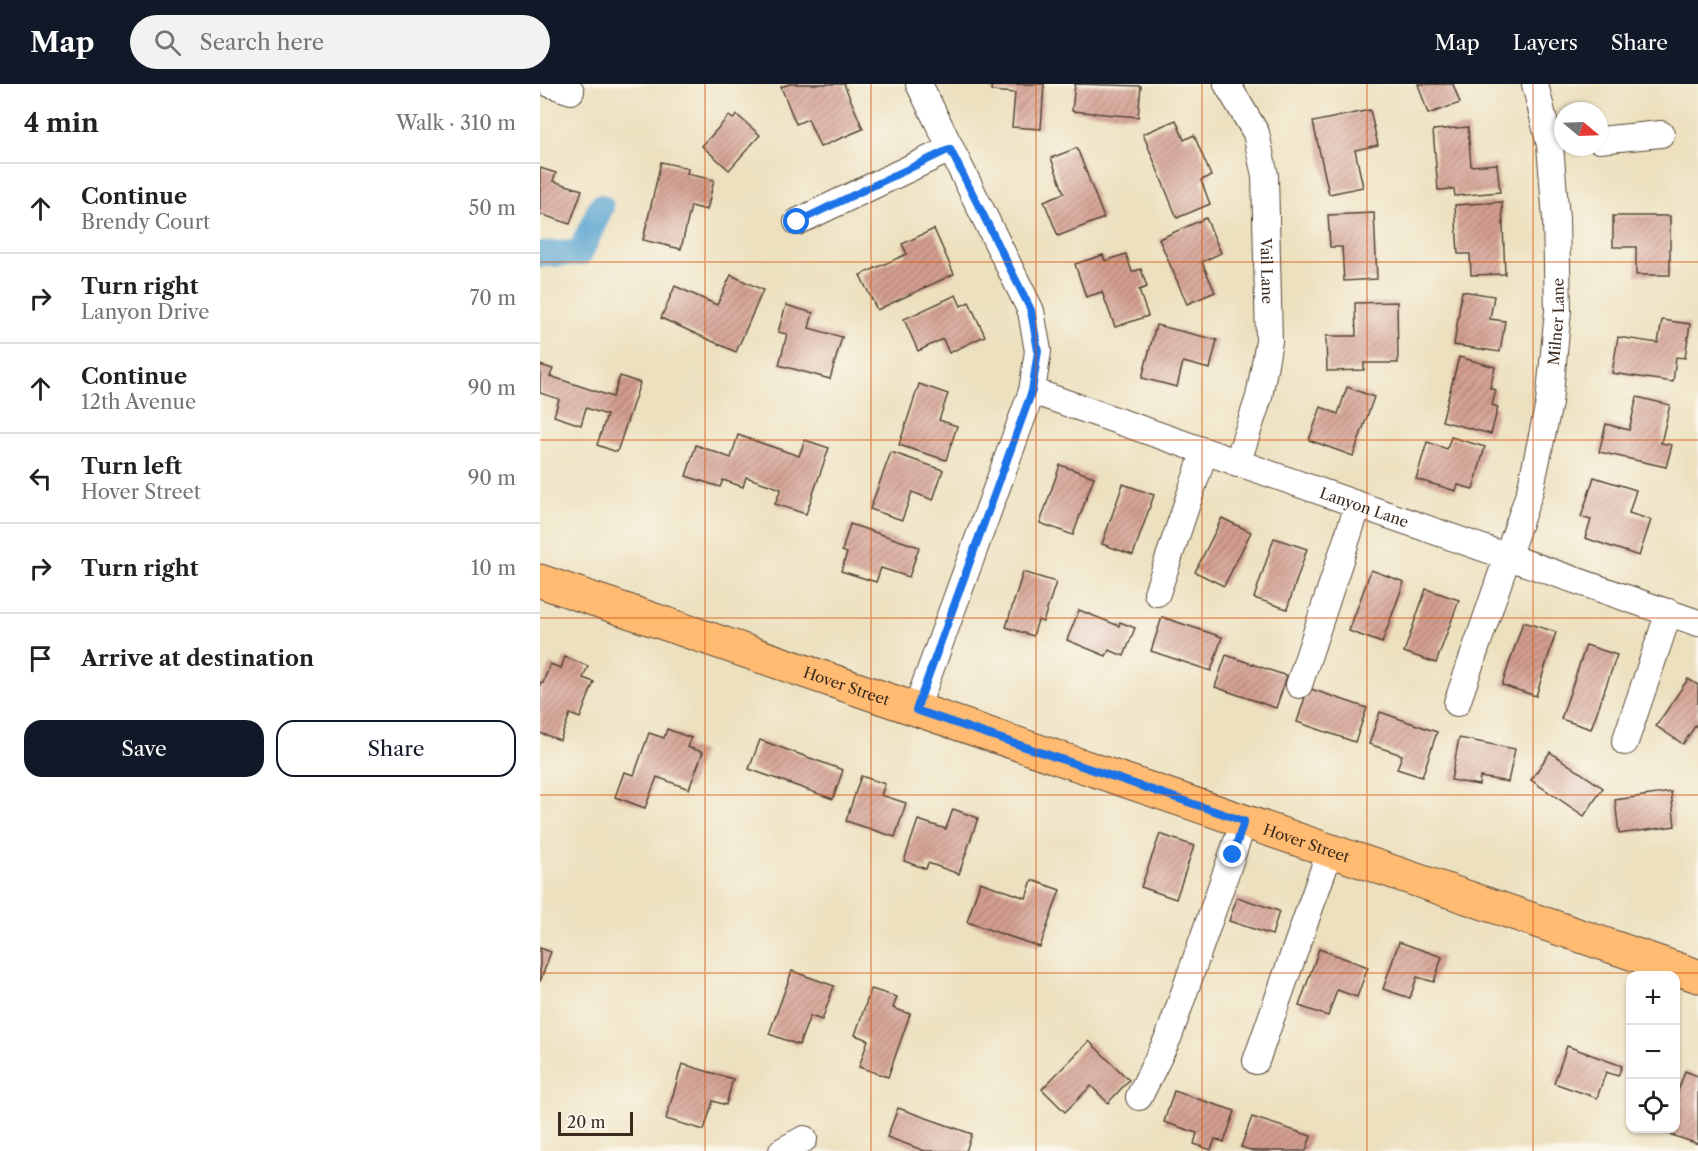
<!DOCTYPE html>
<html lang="en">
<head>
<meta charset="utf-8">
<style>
  :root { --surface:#fff; --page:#f2f2f2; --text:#202124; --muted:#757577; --line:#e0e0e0; --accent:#111827 }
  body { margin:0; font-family:"Libre Caslon Text",serif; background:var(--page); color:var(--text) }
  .controls { position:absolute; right:18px; bottom:18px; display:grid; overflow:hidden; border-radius:12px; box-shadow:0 2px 4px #0004 }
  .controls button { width:54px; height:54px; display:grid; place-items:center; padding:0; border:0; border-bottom:2px solid var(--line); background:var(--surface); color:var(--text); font:30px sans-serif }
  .compass { position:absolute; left:1014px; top:18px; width:54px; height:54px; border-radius:50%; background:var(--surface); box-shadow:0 2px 4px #0004; rotate:109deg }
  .scale { position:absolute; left:18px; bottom:15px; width:75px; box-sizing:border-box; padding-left:6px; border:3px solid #3b2a1e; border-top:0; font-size:16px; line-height:21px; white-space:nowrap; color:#3b2a1e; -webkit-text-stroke:4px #fbf7ec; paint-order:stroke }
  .stop { position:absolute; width:18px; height:18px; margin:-14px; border:4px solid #1a73e8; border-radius:50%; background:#fff }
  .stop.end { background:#1a73e8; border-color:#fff; box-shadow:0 2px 6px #0008 }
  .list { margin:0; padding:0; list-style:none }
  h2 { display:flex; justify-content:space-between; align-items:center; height:78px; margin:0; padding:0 24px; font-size:26px }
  h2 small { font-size:20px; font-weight:400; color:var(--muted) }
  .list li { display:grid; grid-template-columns:39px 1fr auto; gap:18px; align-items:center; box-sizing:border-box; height:90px; padding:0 24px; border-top:2px solid var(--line) }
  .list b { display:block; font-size:22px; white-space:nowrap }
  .list p { margin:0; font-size:20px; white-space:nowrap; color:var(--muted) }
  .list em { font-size:20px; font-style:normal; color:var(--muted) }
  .actions { display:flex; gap:12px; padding:18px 24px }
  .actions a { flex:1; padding:14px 0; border:2px solid var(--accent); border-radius:18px; text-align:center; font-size:21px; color:var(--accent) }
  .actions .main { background:var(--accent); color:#fff }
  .icon { flex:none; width:33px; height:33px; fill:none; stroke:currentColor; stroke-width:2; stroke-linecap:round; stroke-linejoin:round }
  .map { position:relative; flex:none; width:1158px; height:1067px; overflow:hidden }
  header { display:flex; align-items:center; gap:36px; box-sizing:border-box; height:84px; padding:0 30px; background:var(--accent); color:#fff }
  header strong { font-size:28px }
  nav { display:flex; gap:33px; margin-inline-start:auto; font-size:21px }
  .search { width:420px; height:54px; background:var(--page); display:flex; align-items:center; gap:15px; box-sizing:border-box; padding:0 21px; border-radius:33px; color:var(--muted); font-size:22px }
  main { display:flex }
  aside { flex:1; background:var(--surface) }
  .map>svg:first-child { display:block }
</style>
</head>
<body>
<header>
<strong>Map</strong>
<div class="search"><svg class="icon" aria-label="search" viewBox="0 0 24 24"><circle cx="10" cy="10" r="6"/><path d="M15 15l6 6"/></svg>Search here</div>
<nav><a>Map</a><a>Layers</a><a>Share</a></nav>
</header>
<main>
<aside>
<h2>4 min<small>Walk · 310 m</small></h2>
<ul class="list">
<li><svg class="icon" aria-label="ahead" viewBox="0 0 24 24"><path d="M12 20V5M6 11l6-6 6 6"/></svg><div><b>Continue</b><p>Brendy Court</p></div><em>50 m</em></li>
<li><svg class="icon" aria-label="right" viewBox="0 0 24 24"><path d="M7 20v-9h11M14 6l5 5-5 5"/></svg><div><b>Turn right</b><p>Lanyon Drive</p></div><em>70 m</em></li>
<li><svg class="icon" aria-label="ahead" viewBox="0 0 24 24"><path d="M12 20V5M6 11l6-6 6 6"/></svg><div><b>Continue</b><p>12th Avenue</p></div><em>90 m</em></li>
<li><svg class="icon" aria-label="left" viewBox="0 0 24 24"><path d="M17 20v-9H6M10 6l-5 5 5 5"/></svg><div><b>Turn left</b><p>Hover Street</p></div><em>90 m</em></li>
<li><svg class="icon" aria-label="right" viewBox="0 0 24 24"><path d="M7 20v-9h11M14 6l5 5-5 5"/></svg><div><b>Turn right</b></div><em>10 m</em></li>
<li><svg class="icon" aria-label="arrive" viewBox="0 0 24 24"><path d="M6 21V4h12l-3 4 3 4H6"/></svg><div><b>Arrive at destination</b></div></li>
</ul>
<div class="actions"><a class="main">Save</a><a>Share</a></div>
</aside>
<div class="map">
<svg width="1158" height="1067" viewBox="0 0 1158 1067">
  <defs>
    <pattern id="building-hatch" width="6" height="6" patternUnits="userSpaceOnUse" patternTransform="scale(1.5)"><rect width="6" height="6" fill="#d39e90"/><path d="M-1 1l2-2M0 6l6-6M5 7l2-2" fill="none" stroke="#ac8175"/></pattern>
  </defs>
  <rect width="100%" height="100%" fill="#fbf7ec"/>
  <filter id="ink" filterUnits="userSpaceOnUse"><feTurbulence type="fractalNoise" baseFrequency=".0167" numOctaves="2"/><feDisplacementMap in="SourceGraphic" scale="12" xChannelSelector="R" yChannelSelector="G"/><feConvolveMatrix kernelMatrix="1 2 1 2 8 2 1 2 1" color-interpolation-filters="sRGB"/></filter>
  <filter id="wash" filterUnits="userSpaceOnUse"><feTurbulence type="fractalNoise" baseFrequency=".008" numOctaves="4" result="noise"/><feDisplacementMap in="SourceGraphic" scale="24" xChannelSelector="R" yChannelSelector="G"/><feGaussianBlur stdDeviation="1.35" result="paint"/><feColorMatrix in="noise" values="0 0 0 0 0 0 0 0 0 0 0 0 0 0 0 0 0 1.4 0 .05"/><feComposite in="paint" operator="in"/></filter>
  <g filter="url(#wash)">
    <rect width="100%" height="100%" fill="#ece0be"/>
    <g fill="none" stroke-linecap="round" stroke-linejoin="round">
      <!-- canal -->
      <path stroke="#56a3cf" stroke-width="26" d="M 0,170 L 40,169 L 61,123"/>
    </g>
    <g id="blocks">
      <!-- building -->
      <g fill="url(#building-hatch)">
        <path d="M 249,0 L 304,0 L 323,45 L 280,63 L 268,35 L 256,40 L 241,3 Z"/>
        <path d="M 452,0 L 504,0 L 501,45 L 472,43 L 475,9 L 451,7 Z"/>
        <path d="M 535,0 L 601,2 L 598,33 L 532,27 Z"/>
        <path d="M 878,0 L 913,0 L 920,19 L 888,30 Z"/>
        <path d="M 830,26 L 838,61 L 815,66 L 823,103 L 789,110 L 773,38 Z"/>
        <path d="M 197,31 L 220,51 L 189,86 L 162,62 L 189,32 L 193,35 Z"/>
        <path d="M 636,36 L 644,56 L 654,51 L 671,92 L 661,96 L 670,120 L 637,134 L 603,50 Z"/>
        <path d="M 928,43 L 931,82 L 957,80 L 960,108 L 915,112 L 914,105 L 898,106 L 893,46 Z"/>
        <path d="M 537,64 L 564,134 L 518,152 L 504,117 L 524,109 L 511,74 Z"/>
        <path d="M 121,78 L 148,84 L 147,90 L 174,96 L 167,126 L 151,122 L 141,165 L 103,156 Z"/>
        <path d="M 0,84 L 16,89 L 13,97 L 42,106 L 30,140 L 0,130 Z"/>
        <path d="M 962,118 L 965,190 L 931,191 L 930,170 L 918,170 L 915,121 Z"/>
        <path d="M 834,129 L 837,195 L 804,197 L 802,163 L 790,163 L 788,131 Z"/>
        <path d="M 1073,132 L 1130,132 L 1130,191 L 1096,191 L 1096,163 L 1073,163 Z"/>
        <path d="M 666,134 L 681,169 L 662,178 L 675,208 L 647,220 L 619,155 Z"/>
        <path d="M 394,145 L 414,190 L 337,226 L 320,191 L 367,170 L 362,160 Z"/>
        <path d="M 586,170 L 592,188 L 601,185 L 607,203 L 599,206 L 608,232 L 575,243 L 562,208 L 546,213 L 535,180 L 563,171 L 565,177 Z"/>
        <path d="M 191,191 L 223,206 L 196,268 L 121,234 L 135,202 L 177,221 Z"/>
        <path d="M 922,207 L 954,212 L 950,235 L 965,237 L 960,268 L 914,261 Z"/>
        <path d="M 416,211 L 421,222 L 429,218 L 445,252 L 409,269 L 403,255 L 378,267 L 364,235 Z"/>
        <path d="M 857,218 L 858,279 L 824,279 L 824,286 L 787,287 L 786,252 L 816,252 L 815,219 Z"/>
        <path d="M 246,221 L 273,229 L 269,244 L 302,253 L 290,295 L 239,281 L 247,250 L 238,248 Z"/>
        <path d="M 1122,236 L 1150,240 L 1145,274 L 1136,273 L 1133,298 L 1072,289 L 1078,253 L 1118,259 Z"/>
        <path d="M 616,241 L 677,256 L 670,285 L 643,278 L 637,303 L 602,294 Z"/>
        <path d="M 919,273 L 955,283 L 950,304 L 956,306 L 952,321 L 958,323 L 951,350 L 902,337 Z"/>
        <path d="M 0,281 L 13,285 L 10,292 L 73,313 L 80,292 L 100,299 L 77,368 L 57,361 L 67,331 L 46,324 L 41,341 L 14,332 L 19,315 L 0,309 Z"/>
        <path d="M 379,300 L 408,310 L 399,336 L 417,342 L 406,376 L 359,361 Z"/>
        <path d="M 807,303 L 834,313 L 813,372 L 769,356 L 781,323 L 798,330 Z"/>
        <path d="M 1097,313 L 1130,321 L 1121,359 L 1132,361 L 1126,383 L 1059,368 L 1066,340 L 1089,346 Z"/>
        <path d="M 198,351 L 259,372 L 265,356 L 289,364 L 266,430 L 235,420 L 241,405 L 206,393 L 203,403 L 183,396 L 180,403 L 146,392 L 156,361 L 191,374 Z"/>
        <path d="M 911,353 L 945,363 L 933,405 L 918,401 L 916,407 L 876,395 L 887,358 L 907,365 Z"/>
        <path d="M 351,368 L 403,386 L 393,416 L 372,408 L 362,436 L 330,425 Z"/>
        <path d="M 520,381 L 554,393 L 533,451 L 500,439 Z"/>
        <path d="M 1054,393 L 1096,406 L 1089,429 L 1111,436 L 1099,472 L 1045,454 L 1051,436 L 1041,433 Z"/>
        <path d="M 583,400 L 614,411 L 593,471 L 562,460 Z"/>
        <path d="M 682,434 L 711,448 L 684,502 L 655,488 Z"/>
        <path d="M 310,440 L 379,463 L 369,493 L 341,484 L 336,498 L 301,487 L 307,469 L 302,467 Z"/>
        <path d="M 734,454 L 767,465 L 747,525 L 714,514 Z"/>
        <path d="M 831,486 L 864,498 L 842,559 L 809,547 Z"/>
        <path d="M 483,488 L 516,498 L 503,538 L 498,536 L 493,552 L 466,543 Z"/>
        <path d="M 886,505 L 919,516 L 896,579 L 864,568 Z"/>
        <path d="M 539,526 L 579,542 L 580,538 L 595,544 L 584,572 L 569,566 L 566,572 L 527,556 Z"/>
        <path d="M 622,533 L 682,553 L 671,587 L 611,567 Z"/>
        <path d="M 983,538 L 1016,548 L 996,612 L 962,601 Z"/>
        <path d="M 1046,561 L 1077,571 L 1051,645 L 1021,635 Z"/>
        <path d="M 686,571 L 747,592 L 736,624 L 675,603 Z"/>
        <path d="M 25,573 L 48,582 L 43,594 L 54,598 L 40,634 L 30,630 L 20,656 L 0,649 L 0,598 L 3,599 L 10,580 L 21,584 Z"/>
        <path d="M 1148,595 L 1158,601 L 1158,638 L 1143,660 L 1116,642 Z"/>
        <path d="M 768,604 L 827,624 L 815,658 L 757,638 Z"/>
        <path d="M 840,628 L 897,648 L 882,693 L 857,685 L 862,671 L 829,660 Z"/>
        <path d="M 127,645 L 151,654 L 147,663 L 163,668 L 149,705 L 117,693 L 105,724 L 75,713 L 84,688 L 94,691 L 109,649 L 124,654 Z"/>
        <path d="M 919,654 L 975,665 L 968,698 L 940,693 L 939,701 L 911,696 Z"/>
        <path d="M 220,656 L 303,686 L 293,715 L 209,685 Z"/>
        <path d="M 1010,668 L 1063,704 L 1044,732 L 991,696 Z"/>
        <path d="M 321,692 L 345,700 L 341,711 L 366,719 L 355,753 L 306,737 Z"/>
        <path d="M 1131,708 L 1135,742 L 1079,750 L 1075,716 Z"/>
        <path d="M 413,725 L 438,734 L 419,790 L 388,779 L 386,785 L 364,777 L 378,736 L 406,745 Z"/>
        <path d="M 620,750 L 654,762 L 636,815 L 601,803 Z"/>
        <path d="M 492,796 L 520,806 L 500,863 L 427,838 L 440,798 L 486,814 Z"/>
        <path d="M 697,813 L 739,827 L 732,851 L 689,837 Z"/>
        <path d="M 859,858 L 902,873 L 894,898 L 877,893 L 870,914 L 843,905 Z"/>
        <path d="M 0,864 L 11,868 L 0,898 Z"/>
        <path d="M 779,865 L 828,883 L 817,913 L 797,906 L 788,932 L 759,922 Z"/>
        <path d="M 252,887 L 294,902 L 282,936 L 270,932 L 259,961 L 229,950 Z"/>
        <path d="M 331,905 L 357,913 L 353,924 L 370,930 L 348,993 L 319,983 L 328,956 L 315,951 Z"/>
        <path d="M 549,957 L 589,996 L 568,1019 L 551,1002 L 525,1028 L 502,1005 Z"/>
        <path d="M 1027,962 L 1082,982 L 1078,992 L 1066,988 L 1057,1014 L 1014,999 Z"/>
        <path d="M 142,980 L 193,995 L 186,1021 L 173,1017 L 164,1046 L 126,1035 Z"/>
        <path d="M 1145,987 L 1158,992 L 1158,1060 L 1123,1048 L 1124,1044 L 1136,1044 L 1136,1013 Z"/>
        <path d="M 634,1007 L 695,1027 L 684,1058 L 675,1055 L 671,1066 L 654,1060 L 657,1049 L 624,1038 Z"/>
        <path d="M 358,1024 L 432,1050 L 426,1067 L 385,1067 L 347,1053 Z"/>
        <path d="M 712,1033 L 771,1052 L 766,1067 L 713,1067 L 701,1063 Z"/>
      </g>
    </g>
  </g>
  <g filter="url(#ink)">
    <use href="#blocks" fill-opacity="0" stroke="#564536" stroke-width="1.5"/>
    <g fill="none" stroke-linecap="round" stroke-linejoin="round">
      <!-- minor casing -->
      <g stroke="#564536" stroke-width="28">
        <g id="minor">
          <path d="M 10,0 L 31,7"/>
          <path id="s1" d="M 687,0 L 716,49 L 725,92 L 729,257 L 719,313 L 697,380"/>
          <path d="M 1059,56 L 1121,50"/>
          <path d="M 257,138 L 410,65"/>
          <path id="s2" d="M 492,307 L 1158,539"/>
          <path d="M 617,509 L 664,369"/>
          <path d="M 759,601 L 818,421"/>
          <path id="s3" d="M 917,619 L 990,407 L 1009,319 L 1018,227 L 1016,135 L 1010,61 L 995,0"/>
          <path d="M 376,625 L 492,307 L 498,267 L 491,227 L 379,0"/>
          <path d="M 1085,658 L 1129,528"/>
          <path d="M 716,977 L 790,767"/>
          <path d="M 599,1013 L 629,952 L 704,737"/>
          <path d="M 242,1067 L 264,1055"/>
        </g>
      </g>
      <!-- major casing -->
      <g stroke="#564536" stroke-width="35">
        <g id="major">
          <path id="s4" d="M 0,497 L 1158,892"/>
        </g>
      </g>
      <!-- minor -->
      <use href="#minor" stroke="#fff" stroke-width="26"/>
      <!-- major -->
      <use href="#major" stroke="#ffbb71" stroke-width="33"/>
    </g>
  </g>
  <g fill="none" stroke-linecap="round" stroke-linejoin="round" filter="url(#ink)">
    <!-- route -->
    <path stroke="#1a73e8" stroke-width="8" d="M 257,138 L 410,65 L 491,226 L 498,267 L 492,307 L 376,626 L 704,737 L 693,771"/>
  </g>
  <!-- grid -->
  <path fill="none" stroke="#d7540e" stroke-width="1.5" stroke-opacity="0.55" d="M 165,0 L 165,1067M 331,0 L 331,1067M 496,0 L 496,1067M 662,0 L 662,1067M 827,0 L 827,1067M 993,0 L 993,1067M 0,178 L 1158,178M 0,356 L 1158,356M 0,534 L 1158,534M 0,711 L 1158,711M 0,889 L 1158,889"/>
  <g text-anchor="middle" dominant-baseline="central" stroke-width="4.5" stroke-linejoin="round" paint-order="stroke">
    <!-- street labels -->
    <g font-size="15" fill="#3b2a1e" stroke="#fbf7ec">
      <text stroke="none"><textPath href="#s1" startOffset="196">Vail Lane</textPath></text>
      <text stroke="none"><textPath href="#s3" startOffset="396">Milner Lane</textPath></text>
      <text stroke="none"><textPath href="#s2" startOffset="352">Lanyon Lane</textPath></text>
      <text stroke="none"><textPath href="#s4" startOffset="324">Hover Street</textPath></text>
      <text stroke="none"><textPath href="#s4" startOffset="810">Hover Street</textPath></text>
    </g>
  </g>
</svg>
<div class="controls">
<button>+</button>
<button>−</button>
<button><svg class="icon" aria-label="locate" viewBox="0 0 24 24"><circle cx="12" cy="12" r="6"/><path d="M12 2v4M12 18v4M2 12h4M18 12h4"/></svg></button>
</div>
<svg class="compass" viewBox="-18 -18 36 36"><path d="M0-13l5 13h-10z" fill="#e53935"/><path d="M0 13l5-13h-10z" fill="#757577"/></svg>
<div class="scale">20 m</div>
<div class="stop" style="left:257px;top:138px"></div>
<div class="stop end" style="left:693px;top:771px"></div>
</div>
</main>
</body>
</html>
